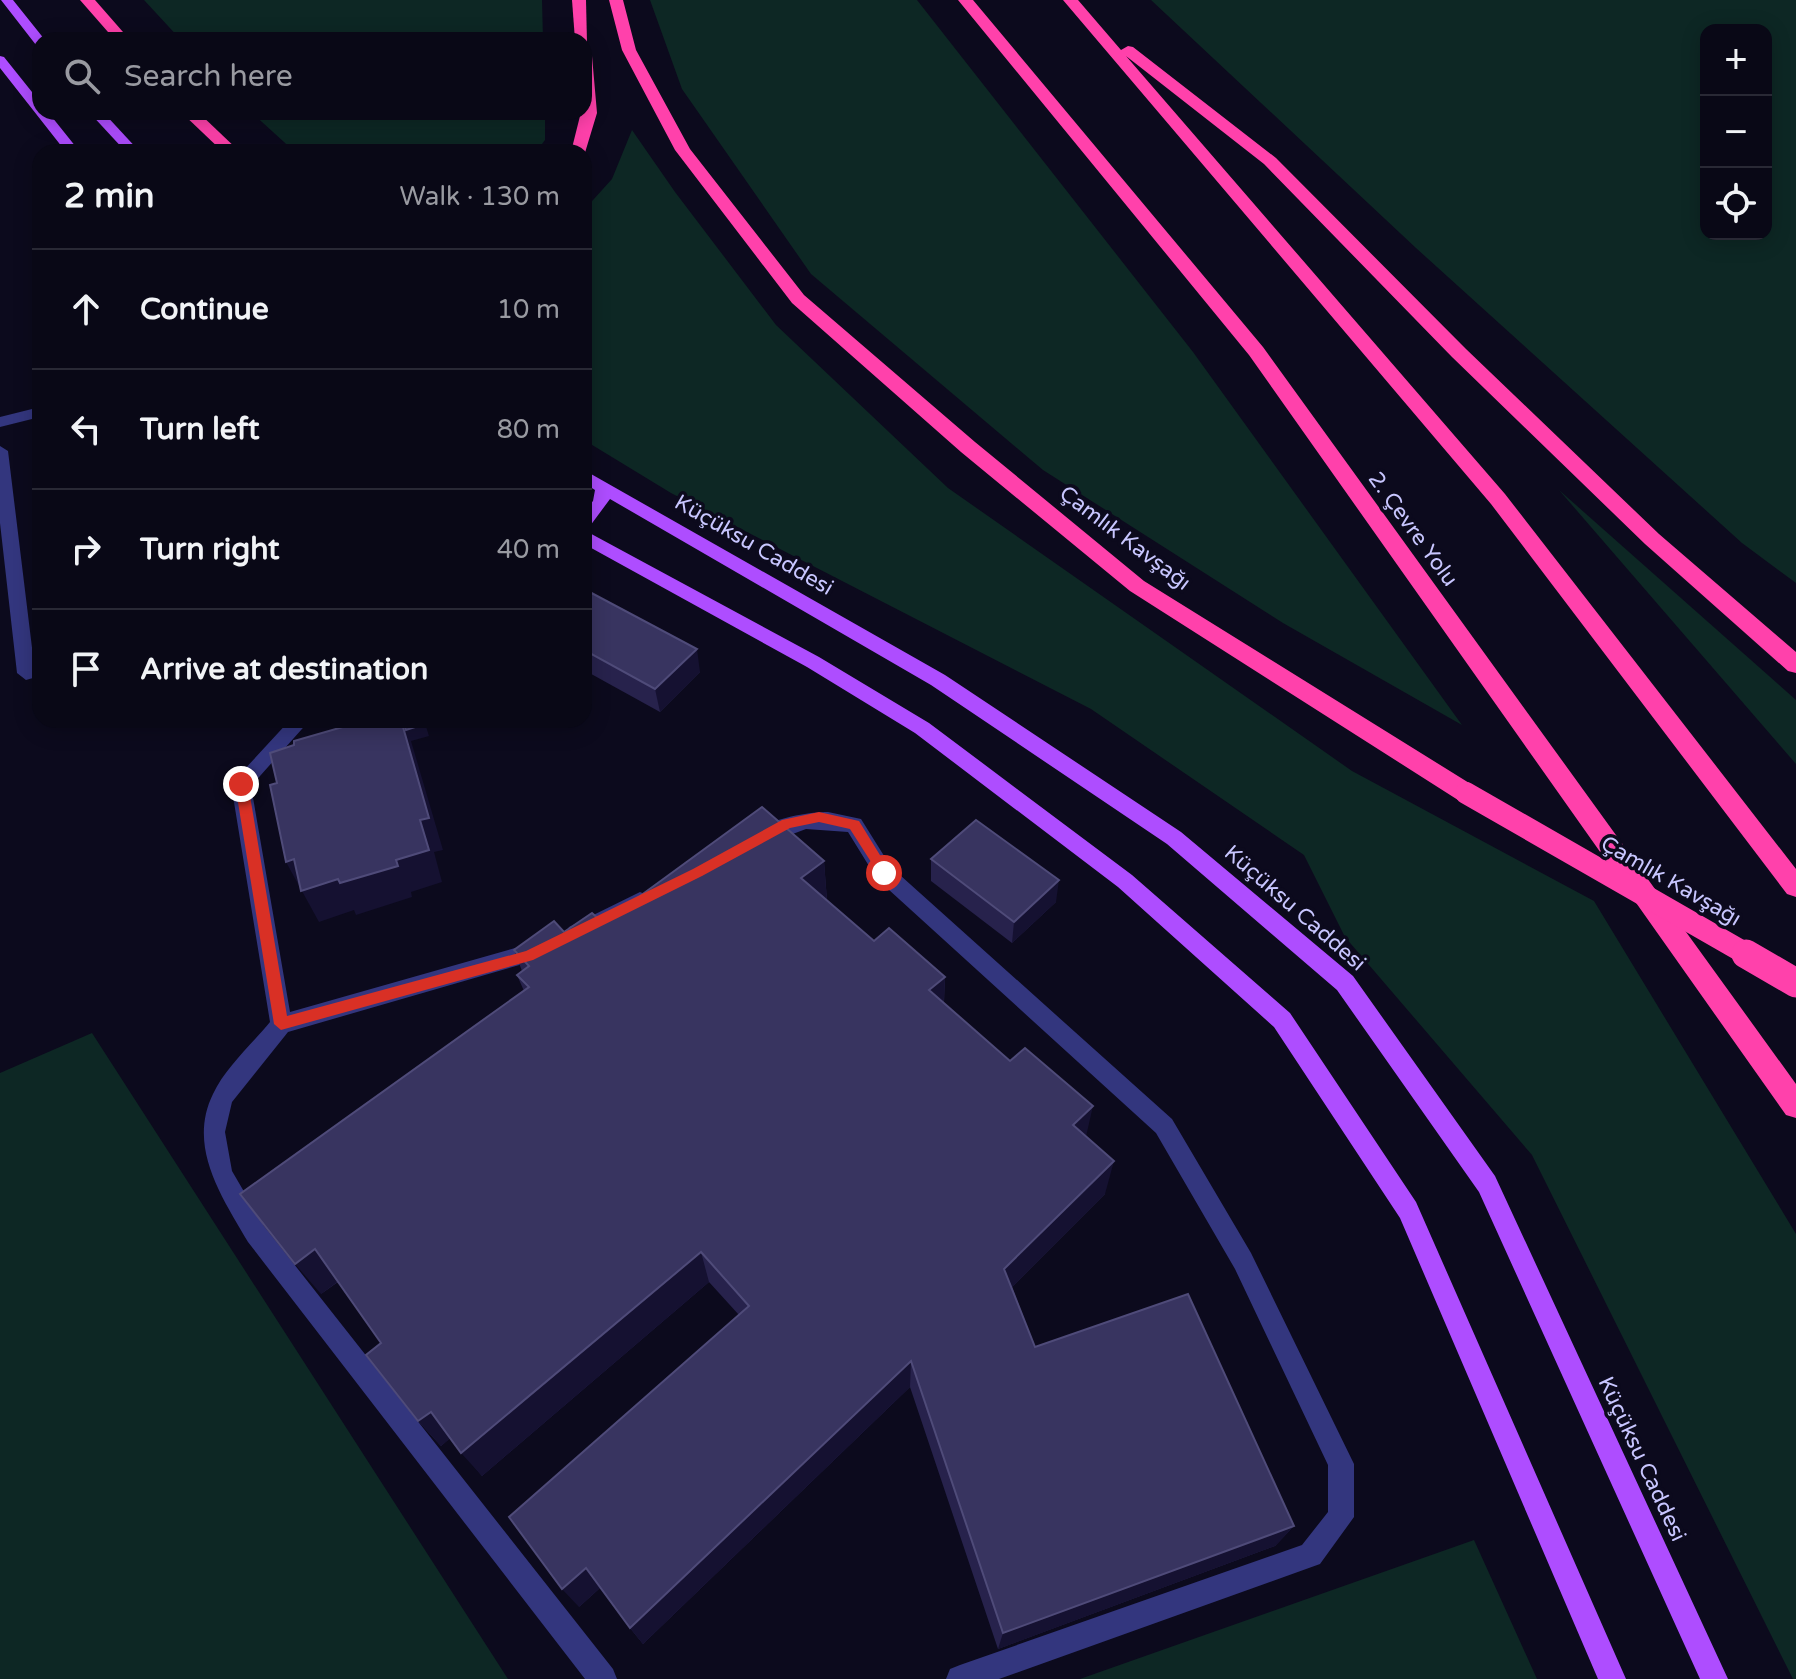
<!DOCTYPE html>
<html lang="en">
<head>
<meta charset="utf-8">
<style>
  :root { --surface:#090816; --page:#12111f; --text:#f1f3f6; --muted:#999aa1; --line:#292935 }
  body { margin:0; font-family:"Varela Round",sans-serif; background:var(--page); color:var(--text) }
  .controls { position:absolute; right:24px; top:24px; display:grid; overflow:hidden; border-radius:16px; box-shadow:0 4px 20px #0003 }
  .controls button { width:72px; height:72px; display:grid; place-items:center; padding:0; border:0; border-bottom:2px solid var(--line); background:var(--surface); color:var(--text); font:40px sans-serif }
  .stop { position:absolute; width:24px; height:24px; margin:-18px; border:6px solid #d93025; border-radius:50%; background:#fff }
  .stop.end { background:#d93025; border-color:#fff; box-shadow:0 2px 8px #0008 }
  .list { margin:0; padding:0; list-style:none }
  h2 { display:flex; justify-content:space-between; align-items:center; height:104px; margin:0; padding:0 32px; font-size:34px }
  h2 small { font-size:26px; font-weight:400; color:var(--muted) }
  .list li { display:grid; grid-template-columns:52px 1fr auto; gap:24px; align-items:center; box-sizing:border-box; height:120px; padding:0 32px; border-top:2px solid var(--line) }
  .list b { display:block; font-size:30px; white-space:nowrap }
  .list em { font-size:26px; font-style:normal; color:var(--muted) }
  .icon { flex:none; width:44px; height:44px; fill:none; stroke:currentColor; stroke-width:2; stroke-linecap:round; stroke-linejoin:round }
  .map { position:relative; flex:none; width:1796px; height:1679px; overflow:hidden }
  .search { position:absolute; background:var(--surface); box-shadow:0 4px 20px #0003; left:32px; top:32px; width:560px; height:88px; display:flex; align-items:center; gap:20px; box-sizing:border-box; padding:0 28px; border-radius:24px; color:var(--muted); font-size:30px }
  .panel { position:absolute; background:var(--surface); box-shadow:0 4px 20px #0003; left:32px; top:144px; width:560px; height:584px; border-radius:24px }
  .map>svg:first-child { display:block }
</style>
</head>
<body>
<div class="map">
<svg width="1796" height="1679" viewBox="0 0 1796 1679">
  <rect width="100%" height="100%" fill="#0c0a1d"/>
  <!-- green -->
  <g fill="#0d2724" fill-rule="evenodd">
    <path d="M 144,0 L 542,0 L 543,40 L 181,40 Z"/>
    <path d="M 650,0 L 917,0 L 1193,352 L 1462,725 L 1283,623 L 1043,470 L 811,274 L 682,89 Z"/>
    <path d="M 1151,0 L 1796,0 L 1796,583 L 1742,543 L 1416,248 ZM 1706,30 L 1766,30 L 1766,234 L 1706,234 Z"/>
    <path d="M 251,112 L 545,112 L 545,140 L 536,152 L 295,152 Z"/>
    <path d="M 632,130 L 675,192 L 776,325 L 948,488 L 1352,771 L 1594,901 L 1796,1234 L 1796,1679 L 1793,1679 L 1532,1155 L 1345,937 L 1304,855 L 1091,709 L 671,493 L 584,440 L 584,210 L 612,179 Z"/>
    <path d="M 1559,490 L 1796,700 L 1796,764 Z"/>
    <path d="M 92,1033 L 508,1679 L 0,1679 L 0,1073 Z"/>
    <path d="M 1474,1540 L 1537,1679 L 1080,1679 Z"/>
  </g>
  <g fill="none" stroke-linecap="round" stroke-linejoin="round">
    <!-- lane -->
    <g fill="#33367e" fill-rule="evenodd">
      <path d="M 40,407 L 40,417 L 0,427 L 0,417 Z"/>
      <path d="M 0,446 L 8,451 L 34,664 L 40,662 L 40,676 L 26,680 L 17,673 L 0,523 Z"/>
      <path d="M 290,720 L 310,720 L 251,786 L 290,1012 L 540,941 L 547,944 L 551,950 L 547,956 L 540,959 L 288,1032 L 232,1102 L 225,1132 L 232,1171 L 264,1226 L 613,1669 L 617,1679 L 585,1679 L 248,1242 C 222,1197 187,1147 213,1094 C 225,1068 252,1044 270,1022 L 231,784 Z"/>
      <path d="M 828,812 L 861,819 L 891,867 L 1172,1119 L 1251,1253 L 1354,1464 L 1354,1517 L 1320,1564 L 999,1679 L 946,1679 L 950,1669 L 960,1665 L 1302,1545 L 1328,1512 L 1328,1465 L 1235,1269 L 1156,1133 L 877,879 L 848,832 L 806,829 L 761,846 L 754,844 L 751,838 C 761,819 808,812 828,812 Z"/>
      <path d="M 640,892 L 647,895 L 650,901 L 647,907 L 583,939 L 576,942 L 569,939 L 566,933 L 569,927 Z"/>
    </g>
    <!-- primary -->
    <g fill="#ae4dff" fill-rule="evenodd">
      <path d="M 1,0 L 13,0 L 45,40 L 40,40 L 40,46 L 36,45 Z"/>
      <path d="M 0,56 L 4,57 L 40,102 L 40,112 L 48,112 L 80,152 L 66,152 L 0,68 Z"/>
      <path d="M 89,112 L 103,112 L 140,152 L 126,152 Z"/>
      <path d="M 584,470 L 945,675 L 1181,832 L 1353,976 L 1495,1176 L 1728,1679 L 1700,1679 L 1479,1192 L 1337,990 L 1167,844 L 931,685 L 610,499 L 590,526 L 584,528 L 584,511 L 593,501 L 595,490 L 584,483 Z"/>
      <path d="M 584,530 L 819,657 L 929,723 L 1132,875 L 1290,1013 L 1416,1202 L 1626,1679 L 1598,1679 L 1400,1218 L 1274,1027 L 1118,887 L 915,733 L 807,667 L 584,544 Z"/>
    </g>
    <!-- highway -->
    <g fill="#ff41ab" fill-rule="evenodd">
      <path d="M 80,0 L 95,0 L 130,40 L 115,40 Z"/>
      <path d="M 572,0 L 586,0 L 587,43 L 575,40 Z"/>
      <path d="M 609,0 L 623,0 L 636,50 L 690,149 L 804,295 L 975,442 L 1144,581 L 1474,786 L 1478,793 L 1474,800 L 1466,802 L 1458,800 L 1130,591 L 961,452 L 792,303 L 675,150 L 622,50 Z"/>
      <path d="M 958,0 L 973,0 L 1263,347 L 1796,1084 L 1796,1118 L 1786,1115 L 1249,355 Z"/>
      <path d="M 1063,0 L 1078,0 L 1121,50 L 1128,46 L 1133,47 L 1276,158 L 1466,349 L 1659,534 L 1796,652 L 1796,673 L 1788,671 L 1645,544 L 1452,357 L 1264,164 L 1126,56 L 1505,494 L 1796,869 L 1796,897 L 1787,894 L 1491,504 Z"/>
      <path d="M 584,51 L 592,56 L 597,113 L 584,156 L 584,152 L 571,152 L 581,112 L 584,112 Z"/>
      <path d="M 181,112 L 198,112 L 240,152 L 223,152 Z"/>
    </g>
    <!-- highway-bridge-far1 -->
    <path stroke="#ff41ab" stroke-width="22" d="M 1466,793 L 1750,956"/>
    <!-- highway-bridge -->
    <path stroke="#ff41ab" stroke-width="29" d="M 1746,954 L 1796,983"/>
  </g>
  <!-- wall -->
  <g fill="#27224c">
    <path d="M 584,589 L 700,672 L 660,712 L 584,670 Z"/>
    <path d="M 931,859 L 1056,902 L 1012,943 L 931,881 Z"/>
    <path d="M 824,861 L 827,900 L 874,941 L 945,977 L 944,1003 L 1086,1136 L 1105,1194 L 1012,1287 L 1035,1347 L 1294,1526 L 1275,1546 L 998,1649 L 910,1387 L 643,1644 L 630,1628 L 600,1588 L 579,1607 L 739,1315 L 709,1282 L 482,1476 L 450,1438 L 441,1446 L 418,1421 L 381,1343 L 338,1282 L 321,1294 L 524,991 L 517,975 L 522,971 L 514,950 L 564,932 L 603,923 Z"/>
  </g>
  <!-- shaded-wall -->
  <g fill="#151131">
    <path d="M 697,649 L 700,672 L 660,712 L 655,689 Z"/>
    <path d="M 401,720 L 424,720 L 429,736 L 411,741 L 443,850 L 434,852 L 442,882 L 411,892 L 412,897 L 356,915 L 354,910 L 319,922 L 286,862 L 294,859 L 396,860 L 420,820 Z"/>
    <path d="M 824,861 L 827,902 L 801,878 Z"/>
    <path d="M 1059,880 L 1056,902 L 1012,943 L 1014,922 Z"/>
    <path d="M 945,977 L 943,1015 L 929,990 Z"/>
    <path d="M 1093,1106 L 1085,1141 L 1073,1125 Z"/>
    <path d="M 1114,1161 L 1105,1194 L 1000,1299 L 1004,1269 Z"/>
    <path d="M 315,1249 L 340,1280 L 321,1294 L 295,1264 Z"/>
    <path d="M 701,1252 L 709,1282 L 482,1476 L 461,1453 Z"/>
    <path d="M 911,1361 L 910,1387 L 643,1644 L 630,1628 Z"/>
    <path d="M 431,1412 L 452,1437 L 441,1446 L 418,1421 Z"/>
    <path d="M 1294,1526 L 1275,1546 L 998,1649 L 1003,1633 Z"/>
    <path d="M 586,1568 L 601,1587 L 579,1607 L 562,1589 Z"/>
  </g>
  <!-- building -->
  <g fill="#383460" stroke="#4f4b79" stroke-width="2">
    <path d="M 584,589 L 697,649 L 655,689 L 584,650 Z"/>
    <path d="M 367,720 L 401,720 L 429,818 L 420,820 L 429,850 L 396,860 L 398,866 L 340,883 L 338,879 L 301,891 L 294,859 L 286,862 L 270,785 L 277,783 L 270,753 L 294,745 L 294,741 Z"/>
    <path d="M 402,720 L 423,720 L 424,724 L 406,730 Z"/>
    <path d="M 762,807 L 824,861 L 801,878 L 874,941 L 889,928 L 945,977 L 929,990 L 1010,1061 L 1025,1048 L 1093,1106 L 1073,1125 L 1114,1161 L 1004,1269 L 1035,1347 L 1188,1294 L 1294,1526 L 1003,1633 L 911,1361 L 630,1628 L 586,1568 L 562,1589 L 509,1517 L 749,1306 L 701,1252 L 461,1453 L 431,1412 L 418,1421 L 366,1355 L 381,1343 L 315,1249 L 295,1264 L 240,1194 L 529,987 L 517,975 L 529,966 L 514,950 L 554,921 L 564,932 L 592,913 L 603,923 Z"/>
    <path d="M 976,820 L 1059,880 L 1014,922 L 931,859 Z"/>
  </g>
  <!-- route -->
  <path fill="#d93025" d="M 241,779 L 248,784 L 287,1016 L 526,951 L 693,869 L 782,820 L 819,812 L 859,821 L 891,873 L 889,876 L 880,876 L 850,829 L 819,822 L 790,828 L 702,876 L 533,960 L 281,1030 L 274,1024 L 235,784 Z"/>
  <g text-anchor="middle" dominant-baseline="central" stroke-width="7" stroke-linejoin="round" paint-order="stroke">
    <!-- street labels -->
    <g font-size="22" fill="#c8c6ff" stroke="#0c0a1d">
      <text transform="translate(1413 529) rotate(54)">2. Çevre Yolu</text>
      <text transform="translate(1125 538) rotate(37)">Çamlık Kavşağı</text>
      <text transform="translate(754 545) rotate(30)">Küçüksu Caddesi</text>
      <text transform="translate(1671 881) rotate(30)">Çamlık Kavşağı</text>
      <text transform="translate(1295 908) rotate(41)">Küçüksu Caddesi</text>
      <text transform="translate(1642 1459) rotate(65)">Küçüksu Caddesi</text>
    </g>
  </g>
</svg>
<div class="controls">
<button>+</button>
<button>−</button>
<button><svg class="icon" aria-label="locate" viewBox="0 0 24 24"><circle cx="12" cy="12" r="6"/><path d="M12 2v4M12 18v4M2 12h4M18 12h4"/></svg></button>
</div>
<div class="stop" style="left:884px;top:873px"></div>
<div class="stop end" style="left:241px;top:784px"></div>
<div class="search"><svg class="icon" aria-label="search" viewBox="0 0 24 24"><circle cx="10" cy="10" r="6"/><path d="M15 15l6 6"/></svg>Search here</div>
<section class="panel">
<h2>2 min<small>Walk · 130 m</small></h2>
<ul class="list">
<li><svg class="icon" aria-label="ahead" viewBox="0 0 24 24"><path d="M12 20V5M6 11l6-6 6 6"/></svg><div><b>Continue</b></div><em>10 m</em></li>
<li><svg class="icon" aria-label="left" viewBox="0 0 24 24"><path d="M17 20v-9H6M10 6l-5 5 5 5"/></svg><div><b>Turn left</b></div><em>80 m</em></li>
<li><svg class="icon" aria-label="right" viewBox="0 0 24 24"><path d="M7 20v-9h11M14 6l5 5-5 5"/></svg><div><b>Turn right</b></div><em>40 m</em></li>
<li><svg class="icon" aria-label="arrive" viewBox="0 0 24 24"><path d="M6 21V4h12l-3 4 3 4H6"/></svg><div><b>Arrive at destination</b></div></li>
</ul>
</section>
</div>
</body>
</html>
